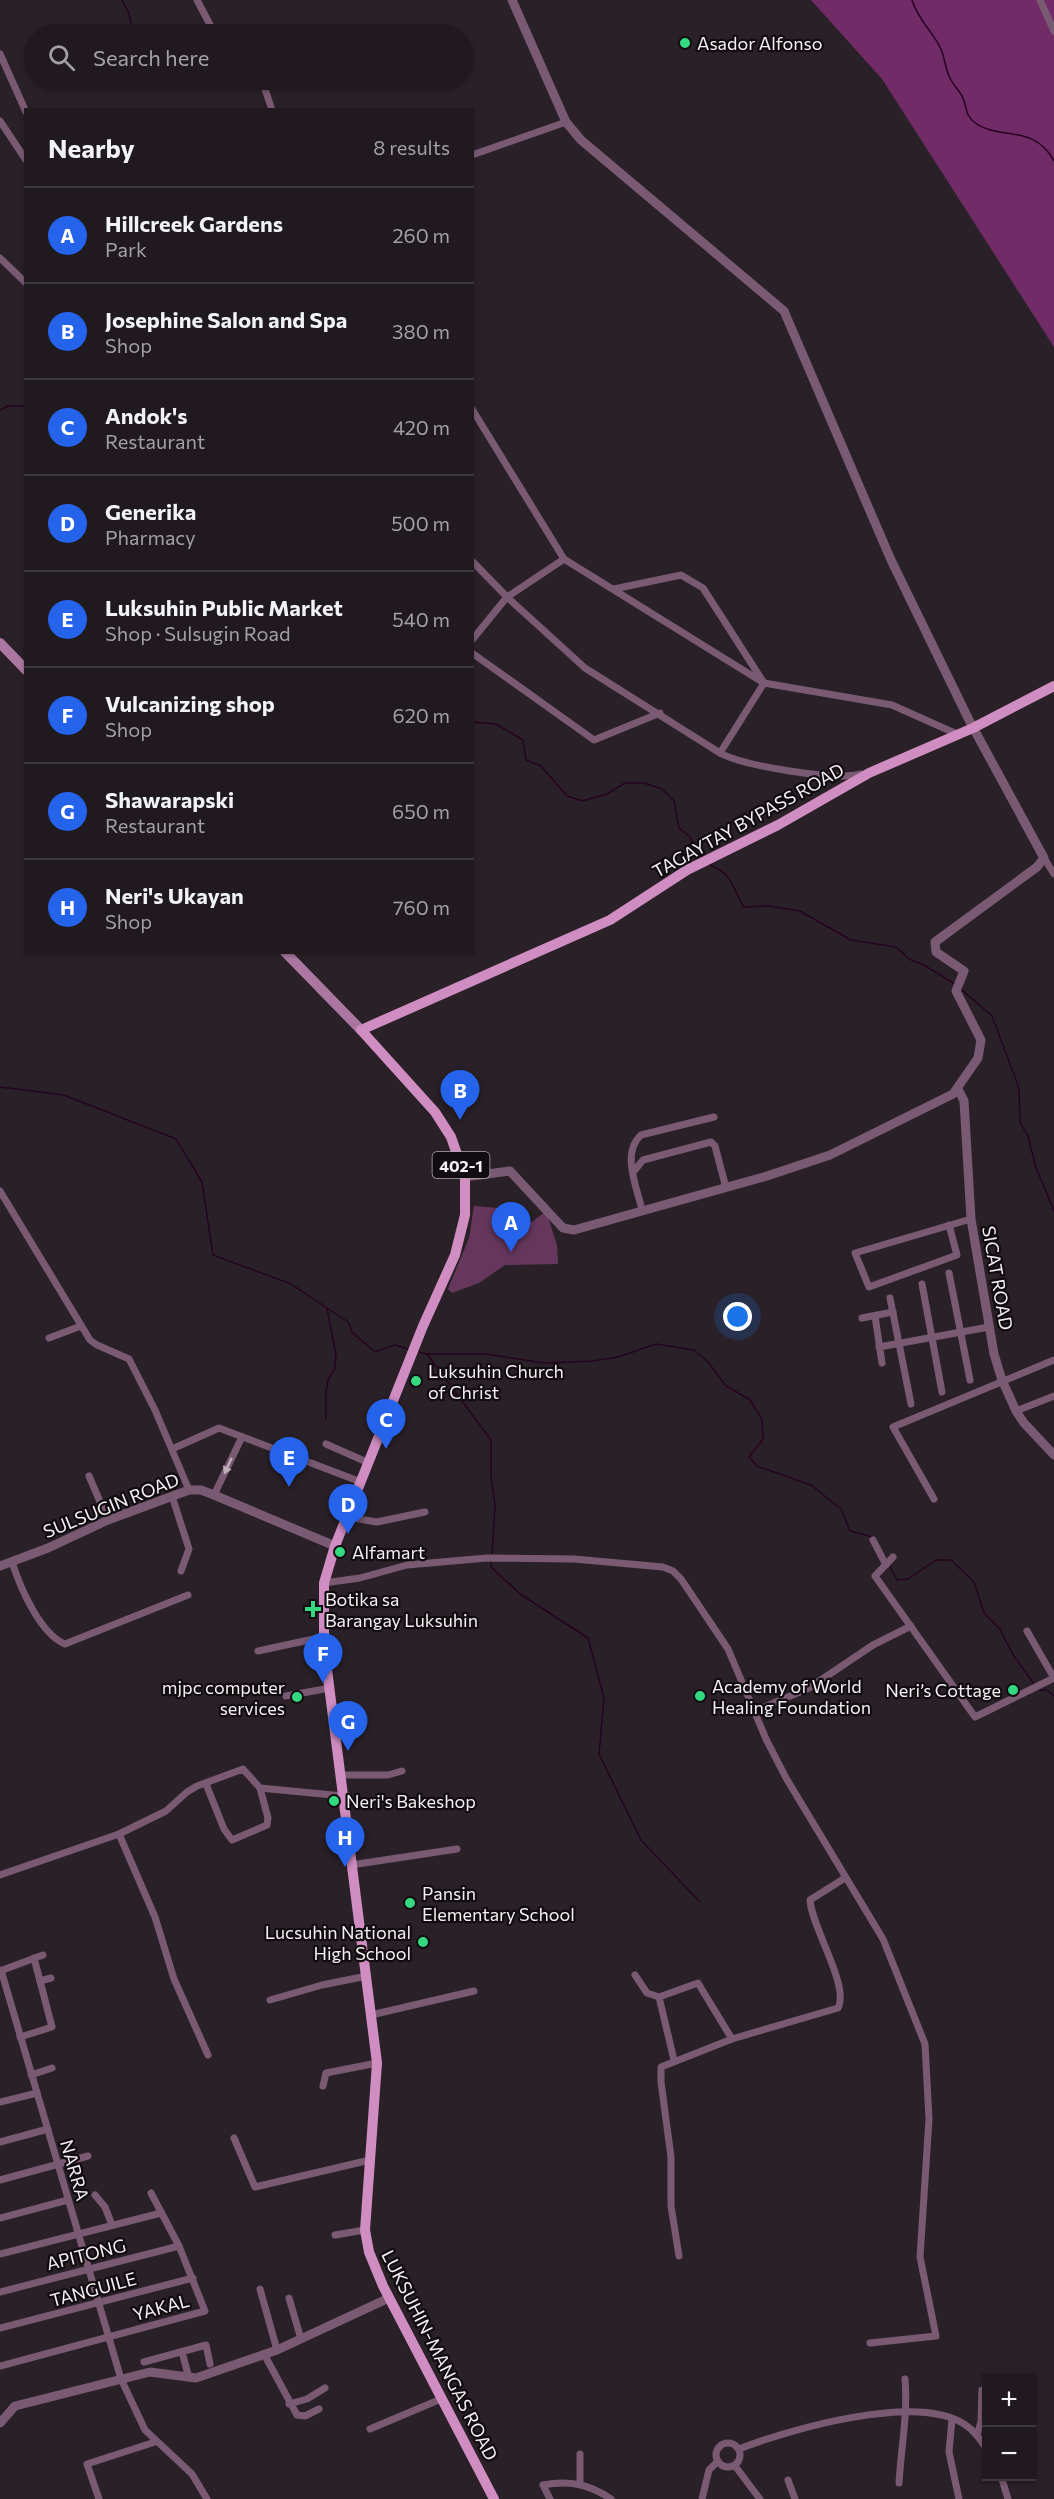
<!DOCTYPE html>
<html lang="en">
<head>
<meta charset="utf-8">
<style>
  :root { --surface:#20191e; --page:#282227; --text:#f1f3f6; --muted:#a2a0a4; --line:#3d383c; --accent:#2563eb }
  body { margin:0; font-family:Commissioner,sans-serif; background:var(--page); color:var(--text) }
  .controls { position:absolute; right:18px; bottom:18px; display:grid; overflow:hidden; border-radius:0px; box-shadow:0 2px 4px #0004 }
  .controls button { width:54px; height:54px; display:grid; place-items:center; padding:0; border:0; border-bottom:2px solid var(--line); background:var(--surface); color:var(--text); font:30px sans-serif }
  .you { position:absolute; left:738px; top:1317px; width:21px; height:21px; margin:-15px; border:4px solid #fff; border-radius:50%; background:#1a73e8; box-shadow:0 0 0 9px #1a73e833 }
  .badge { display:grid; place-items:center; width:39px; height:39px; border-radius:50%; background:var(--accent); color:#fff; font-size:20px; font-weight:700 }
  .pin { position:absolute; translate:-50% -50px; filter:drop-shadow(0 2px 3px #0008) }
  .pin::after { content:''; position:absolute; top:32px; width:21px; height:18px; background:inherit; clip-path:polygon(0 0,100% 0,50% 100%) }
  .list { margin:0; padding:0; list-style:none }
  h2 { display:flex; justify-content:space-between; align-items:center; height:78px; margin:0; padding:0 24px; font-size:26px }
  h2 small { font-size:20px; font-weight:400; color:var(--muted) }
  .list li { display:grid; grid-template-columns:39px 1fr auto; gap:18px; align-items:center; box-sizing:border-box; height:96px; padding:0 24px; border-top:2px solid var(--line) }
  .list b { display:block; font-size:22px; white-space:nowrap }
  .list p { margin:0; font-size:20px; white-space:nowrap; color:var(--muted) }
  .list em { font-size:20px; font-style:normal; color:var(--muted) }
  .icon { flex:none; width:33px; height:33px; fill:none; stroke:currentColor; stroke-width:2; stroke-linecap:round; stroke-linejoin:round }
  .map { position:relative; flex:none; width:1054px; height:2499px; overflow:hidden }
  .search { position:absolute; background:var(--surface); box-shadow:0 2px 4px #0004; left:24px; top:24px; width:450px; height:66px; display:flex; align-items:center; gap:15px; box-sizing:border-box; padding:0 21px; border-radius:33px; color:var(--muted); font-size:22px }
  .panel { position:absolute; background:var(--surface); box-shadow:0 2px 4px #0004; left:24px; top:108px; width:450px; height:846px; border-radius:0px }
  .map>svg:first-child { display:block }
</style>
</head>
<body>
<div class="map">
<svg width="1054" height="2499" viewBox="0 0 1054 2499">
  <rect width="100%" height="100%" fill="#2a2128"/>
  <!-- green -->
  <path fill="#65375c" d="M 474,1206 L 499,1208 L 532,1222 L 546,1211 L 557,1245 L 558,1264 L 505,1265 L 479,1283 L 452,1293 L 448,1289 L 469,1238 Z"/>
  <!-- forest -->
  <path fill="#712b66" d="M 811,0 L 1054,0 L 1054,347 L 882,79 Z"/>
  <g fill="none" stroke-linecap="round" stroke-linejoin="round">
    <!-- stream -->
    <g stroke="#260321" stroke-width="1.5">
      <path d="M 122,0 L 129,13 L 133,34"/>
      <path d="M 912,0 C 917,18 932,31 940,47 C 945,57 945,69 950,78 C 953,85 960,91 963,98 C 967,107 965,115 974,122 C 998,141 1034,123 1054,161"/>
      <path d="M 0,410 L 8,406 L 26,406"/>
      <path d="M 472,722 L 496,724 L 523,740 L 526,760 L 541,766 L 567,796 L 582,801 L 607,794 L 625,783 L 644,783 L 662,789 L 674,801 L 679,828 L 689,836 L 703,858"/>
      <path d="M 710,865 C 734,875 731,886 744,907 L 769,906 L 800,911 L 851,940 L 896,947 L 909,959 L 922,964 L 955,984"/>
      <path d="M 961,989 L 992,1016 L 1019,1088 L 1020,1122 L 1028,1136 L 1036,1168 L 1054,1211"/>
      <path d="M 0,1087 L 64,1095 L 176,1139 L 202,1182 L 213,1255 L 291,1284 L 348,1322 L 352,1332 L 375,1352 L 395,1345 L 408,1349"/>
      <path d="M 419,1352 L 427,1354 L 491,1440 L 491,1475 L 495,1506 L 492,1556"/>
      <path d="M 427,1354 L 486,1354 L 544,1363 L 593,1361 L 618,1357 L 656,1344 L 694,1350 L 708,1362 L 725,1385 L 750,1400 L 762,1419 L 763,1439 L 749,1457 L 757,1466 L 811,1485 L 841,1509 L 850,1531 L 873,1537"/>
      <path d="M 326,1419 L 326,1393 L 328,1380 L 335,1368 L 336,1355 L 327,1309"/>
      <path d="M 491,1561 L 491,1567 L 520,1594 L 588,1638 L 604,1698 L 599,1754 L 641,1840 L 699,1901"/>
      <path d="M 889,1565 L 897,1580 L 908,1579 L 936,1560 L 951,1560 L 974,1582 L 984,1613 L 1000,1629 L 1012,1653 L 1034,1684"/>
      <path d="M 1040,1690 L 1047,1690 L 1054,1696"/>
    </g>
    <!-- minor -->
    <g stroke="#7a5a73" stroke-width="7">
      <path d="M 197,0 L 215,34"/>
      <path d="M 1040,0 L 1054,31"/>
      <path d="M 0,54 L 26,112"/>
      <path d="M 253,80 L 264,86 L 272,110"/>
      <path d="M 0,121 L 26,160"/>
      <path d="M 472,155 L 566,122"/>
      <path d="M 0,258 L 26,283"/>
      <path d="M 472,409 L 564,559 L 764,683 L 892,705 L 957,734"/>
      <path d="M 472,561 L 507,597 L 585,668 L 720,753 C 744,766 835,781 861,774"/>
      <path d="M 614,589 L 681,575 L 703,588 L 764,683 L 720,753"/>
      <path d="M 472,640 L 507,597 L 564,559"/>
      <path d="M 472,653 L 594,740 L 660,713"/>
      <path d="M 1044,858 L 1054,874"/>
      <path d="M 634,1171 L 643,1160 L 711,1142 L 715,1146 L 726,1188"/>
      <path d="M 0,1191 L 90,1340 L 97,1345 L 129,1359 L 155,1410 L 189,1490"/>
      <path d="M 642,1210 C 637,1187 621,1153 641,1135 L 714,1117"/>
      <path d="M 949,1225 L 957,1255 L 869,1287 L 855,1253 L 971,1219"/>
      <path d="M 949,1273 L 970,1380"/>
      <path d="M 922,1284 L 942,1392"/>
      <path d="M 890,1298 L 911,1404"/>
      <path d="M 875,1316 L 882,1363"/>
      <path d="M 862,1318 L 893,1312"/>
      <path d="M 49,1338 L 81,1326"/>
      <path d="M 879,1347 L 989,1327"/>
      <path d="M 1016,1411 L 1054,1396"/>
      <path d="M 326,1444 L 369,1463"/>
      <path d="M 172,1449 L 219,1428 L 361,1482"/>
      <path d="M 89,1476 L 108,1520"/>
      <path d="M 214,1495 L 242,1437"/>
      <path d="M 172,1496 L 189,1549 L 181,1571"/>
      <path d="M 934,1499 L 893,1427 L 1054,1360"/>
      <path d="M 347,1517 L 377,1522 L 425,1512"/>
      <path d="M 873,1540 L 886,1565"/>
      <path d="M 893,1557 L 875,1576 L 975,1717 L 1054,1678"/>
      <path d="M 12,1562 C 20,1587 40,1634 65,1644 L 188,1595"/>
      <path d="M 324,1583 L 360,1578 L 407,1565 L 487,1558 L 574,1559 L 663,1567 L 673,1571 L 681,1579 L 728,1649 L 766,1739 L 786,1778 L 883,1939 L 925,2044 L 929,2119 L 920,2257 L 936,2336 L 870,2343"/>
      <path d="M 1027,1631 L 1054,1678"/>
      <path d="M 258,1651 L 323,1637"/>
      <path d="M 286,1696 L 330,1688"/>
      <path d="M 755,1711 L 809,1688 L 873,1645 L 911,1626"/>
      <path d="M 341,1775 L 388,1775 L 402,1771"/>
      <path d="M 206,1784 L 224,1829 L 232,1840 L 267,1825 L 268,1818 L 260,1788"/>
      <path d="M 119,1834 L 155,1917 L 174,1979 L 208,2055"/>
      <path d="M 351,1865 L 457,1849"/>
      <path d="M 0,1875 L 119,1834 L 166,1811 L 187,1792 L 197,1786 L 243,1769 L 260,1788 L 343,1796"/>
      <path d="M 1,1970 L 121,2379 L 145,2430 L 192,2474 L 207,2499"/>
      <path d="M 0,1971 L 43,1955"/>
      <path d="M 635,1975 L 647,1993 L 659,1997"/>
      <path d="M 40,1981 L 51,1978"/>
      <path d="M 270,2000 L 322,1985 L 367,1976"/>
      <path d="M 371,2015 L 474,1991"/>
      <path d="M 20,2037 L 52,2027 L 34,1958"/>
      <path d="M 674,2060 L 659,1997 L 698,1983 L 732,2039"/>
      <path d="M 31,2075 L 52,2068"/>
      <path d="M 323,2086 L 326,2073 L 377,2063"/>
      <path d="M 0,2102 L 37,2093"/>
      <path d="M 234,2138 L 255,2187 L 370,2160"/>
      <path d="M 0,2142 L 48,2129"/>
      <path d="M 0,2180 L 88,2156"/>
      <path d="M 95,2195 L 105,2207 L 112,2225"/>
      <path d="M 0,2218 L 68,2200"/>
      <path d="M 335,2235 L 365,2230"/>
      <path d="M 0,2254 L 161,2213"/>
      <path d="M 679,2256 L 671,2206 L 671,2157 L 661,2082 L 661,2067 L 732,2039 L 838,2008 C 850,1986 811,1926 810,1900 L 845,1878"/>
      <path d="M 260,2289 L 277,2350"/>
      <path d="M 0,2292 L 179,2246"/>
      <path d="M 289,2298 L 301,2339"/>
      <path d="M 0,2328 L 193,2278"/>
      <path d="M 182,2352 L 189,2378"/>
      <path d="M 264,2354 L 297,2415 L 305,2416 L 319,2409"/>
      <path d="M 144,2362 L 206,2345 L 210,2364"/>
      <path d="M 0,2366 L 205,2311 L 179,2246 L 151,2193"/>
      <path d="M 289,2404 L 307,2399 L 325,2388"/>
      <path d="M 952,2419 L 949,2452 L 959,2499"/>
      <path d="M 370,2429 L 441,2399"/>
      <path d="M 977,2435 L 981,2422 L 982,2390"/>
      <circle cx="728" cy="2455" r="12"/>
      <path d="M 739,2449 C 790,2429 916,2393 964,2424 C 974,2430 980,2439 986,2448"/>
      <path d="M 580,2454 L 580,2483"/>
      <path d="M 735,2466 L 760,2499"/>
      <path d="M 1001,2476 L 1008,2499"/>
      <path d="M 788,2480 L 795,2499"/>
      <path d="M 899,2483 C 901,2448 908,2414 905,2379"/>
      <path d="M 99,2499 L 87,2464 L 155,2442"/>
      <path d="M 550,2499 L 543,2485 C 569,2480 589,2484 611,2499"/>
      <path d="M 702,2499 L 709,2470 L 718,2461"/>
    </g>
    <!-- tertiary -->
    <g stroke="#7a5a73" stroke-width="9">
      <path d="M 958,1089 L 964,1101 L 971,1219 L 994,1354 L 1002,1380 L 1016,1411 L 1024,1423 L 1054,1455"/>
      <path d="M 465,1177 L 510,1171 L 563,1228 L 574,1230 L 767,1176 L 830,1155 L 953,1094 L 978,1058 L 981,1040 L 956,991 L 964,971 L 936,952 L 935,942 L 1037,867 L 1044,858 L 969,720 L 891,560 L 784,311 L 581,140 L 566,122 L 512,0"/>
      <path d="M 0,1566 L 48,1548 L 108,1520 L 189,1490 L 201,1490 L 214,1495 L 335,1546"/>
      <path d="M 0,2423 L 15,2406 L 150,2372 L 196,2378 L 277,2350 L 389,2298"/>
    </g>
    <!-- secondary -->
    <g stroke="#ab77a0" stroke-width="10">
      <path d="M 0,643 L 26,670"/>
      <path d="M 285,952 L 361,1030"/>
    </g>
    <!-- primary -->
    <path stroke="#d08dc2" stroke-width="10" d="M 494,2499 L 383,2286 L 369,2252 L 365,2230 L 377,2063 L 324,1646 L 324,1583 L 335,1546 L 423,1326 L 455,1255 L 465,1215 L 465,1177 L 451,1137 L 435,1112 L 361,1030 L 610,920 L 687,870 L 778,825 L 869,773 L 973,728 L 1054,686"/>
  </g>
  <!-- one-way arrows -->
  <defs><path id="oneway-solid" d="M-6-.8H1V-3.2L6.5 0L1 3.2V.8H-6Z" transform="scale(1.5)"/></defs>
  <use fill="#beacb9" href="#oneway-solid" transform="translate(228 1466) rotate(115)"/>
  <!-- markers -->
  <g fill="#34d881" stroke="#100c0f" stroke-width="2">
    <circle cx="685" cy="43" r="6"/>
    <circle cx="416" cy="1381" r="6"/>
    <circle cx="340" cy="1552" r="6"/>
    <path d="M310 1600h6v6h6v6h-6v6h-6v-6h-6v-6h6z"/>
    <circle cx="1013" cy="1690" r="6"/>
    <circle cx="700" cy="1696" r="6"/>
    <circle cx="297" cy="1697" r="6"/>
    <circle cx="334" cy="1801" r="6"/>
    <circle cx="410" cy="1903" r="6"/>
    <circle cx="423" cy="1942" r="6"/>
  </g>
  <g text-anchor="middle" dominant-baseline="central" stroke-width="4.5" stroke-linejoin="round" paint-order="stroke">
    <!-- shield labels -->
    <rect fill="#100c0f" stroke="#b0abaf" stroke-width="1.5" x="432.5" y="1152" width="57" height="26" rx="4.5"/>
    <g font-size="16" font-weight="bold" fill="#f5eff3">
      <text x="461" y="1165">402-1</text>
    </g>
    <!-- poi labels -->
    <g font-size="18" fill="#f5eff3" stroke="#100c0f" text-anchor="start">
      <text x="697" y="43">Asador Alfonso</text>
      <text x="428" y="1371">Luksuhin Church<tspan x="428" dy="21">of Christ</tspan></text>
      <text x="352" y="1552">Alfamart</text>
      <text x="325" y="1599">Botika sa<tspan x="325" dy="21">Barangay Luksuhin</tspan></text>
      <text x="712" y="1686">Academy of World<tspan x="712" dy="21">Healing Foundation</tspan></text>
      <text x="285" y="1687" text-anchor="end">mjpc computer<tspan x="285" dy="21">services</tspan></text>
      <text x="1001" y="1690" text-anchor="end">Neri’s Cottage</text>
      <text x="346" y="1801">Neri's Bakeshop</text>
      <text x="422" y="1893">Pansin<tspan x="422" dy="21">Elementary School</tspan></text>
      <text x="411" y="1932" text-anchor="end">Lucsuhin National<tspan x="411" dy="21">High School</tspan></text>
    </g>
    <!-- street labels -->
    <g font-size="18" fill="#f5eff3" stroke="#100c0f">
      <text transform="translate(748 820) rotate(-29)">TAGAYTAY BYPASS ROAD</text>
      <text transform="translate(998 1278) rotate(80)">SICAT ROAD</text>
      <text transform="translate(111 1505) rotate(-22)">SULSUGIN ROAD</text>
      <text transform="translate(75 2170) rotate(74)">NARRA</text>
      <text transform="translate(86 2254) rotate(-14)">APITONG</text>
      <text transform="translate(93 2289) rotate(-15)">TANGUILE</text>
      <text transform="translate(161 2307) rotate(-15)">YAKAL</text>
      <text transform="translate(440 2355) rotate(63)">LUKSUHIN-MANGAS ROAD</text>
    </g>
  </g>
</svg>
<div class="controls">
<button>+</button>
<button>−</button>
</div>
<div class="you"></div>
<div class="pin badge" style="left:511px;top:1252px">A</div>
<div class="pin badge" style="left:460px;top:1120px">B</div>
<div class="pin badge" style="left:386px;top:1449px">C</div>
<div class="pin badge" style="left:348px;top:1534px">D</div>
<div class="pin badge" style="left:289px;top:1487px">E</div>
<div class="pin badge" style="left:323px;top:1683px">F</div>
<div class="pin badge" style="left:348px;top:1751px">G</div>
<div class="pin badge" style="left:345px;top:1867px">H</div>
<div class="search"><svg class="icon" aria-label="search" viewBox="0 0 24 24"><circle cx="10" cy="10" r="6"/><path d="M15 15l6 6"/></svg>Search here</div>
<section class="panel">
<h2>Nearby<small>8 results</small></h2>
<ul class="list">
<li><span class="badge">A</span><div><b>Hillcreek Gardens</b><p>Park</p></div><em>260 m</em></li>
<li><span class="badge">B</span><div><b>Josephine Salon and Spa</b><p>Shop</p></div><em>380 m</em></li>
<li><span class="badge">C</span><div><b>Andok's</b><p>Restaurant</p></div><em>420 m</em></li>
<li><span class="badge">D</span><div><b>Generika</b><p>Pharmacy</p></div><em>500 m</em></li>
<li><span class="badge">E</span><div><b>Luksuhin Public Market</b><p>Shop · Sulsugin Road</p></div><em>540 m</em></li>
<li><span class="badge">F</span><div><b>Vulcanizing shop</b><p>Shop</p></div><em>620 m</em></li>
<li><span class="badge">G</span><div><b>Shawarapski</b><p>Restaurant</p></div><em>650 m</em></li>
<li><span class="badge">H</span><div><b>Neri's Ukayan</b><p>Shop</p></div><em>760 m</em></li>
</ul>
</section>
</div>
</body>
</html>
